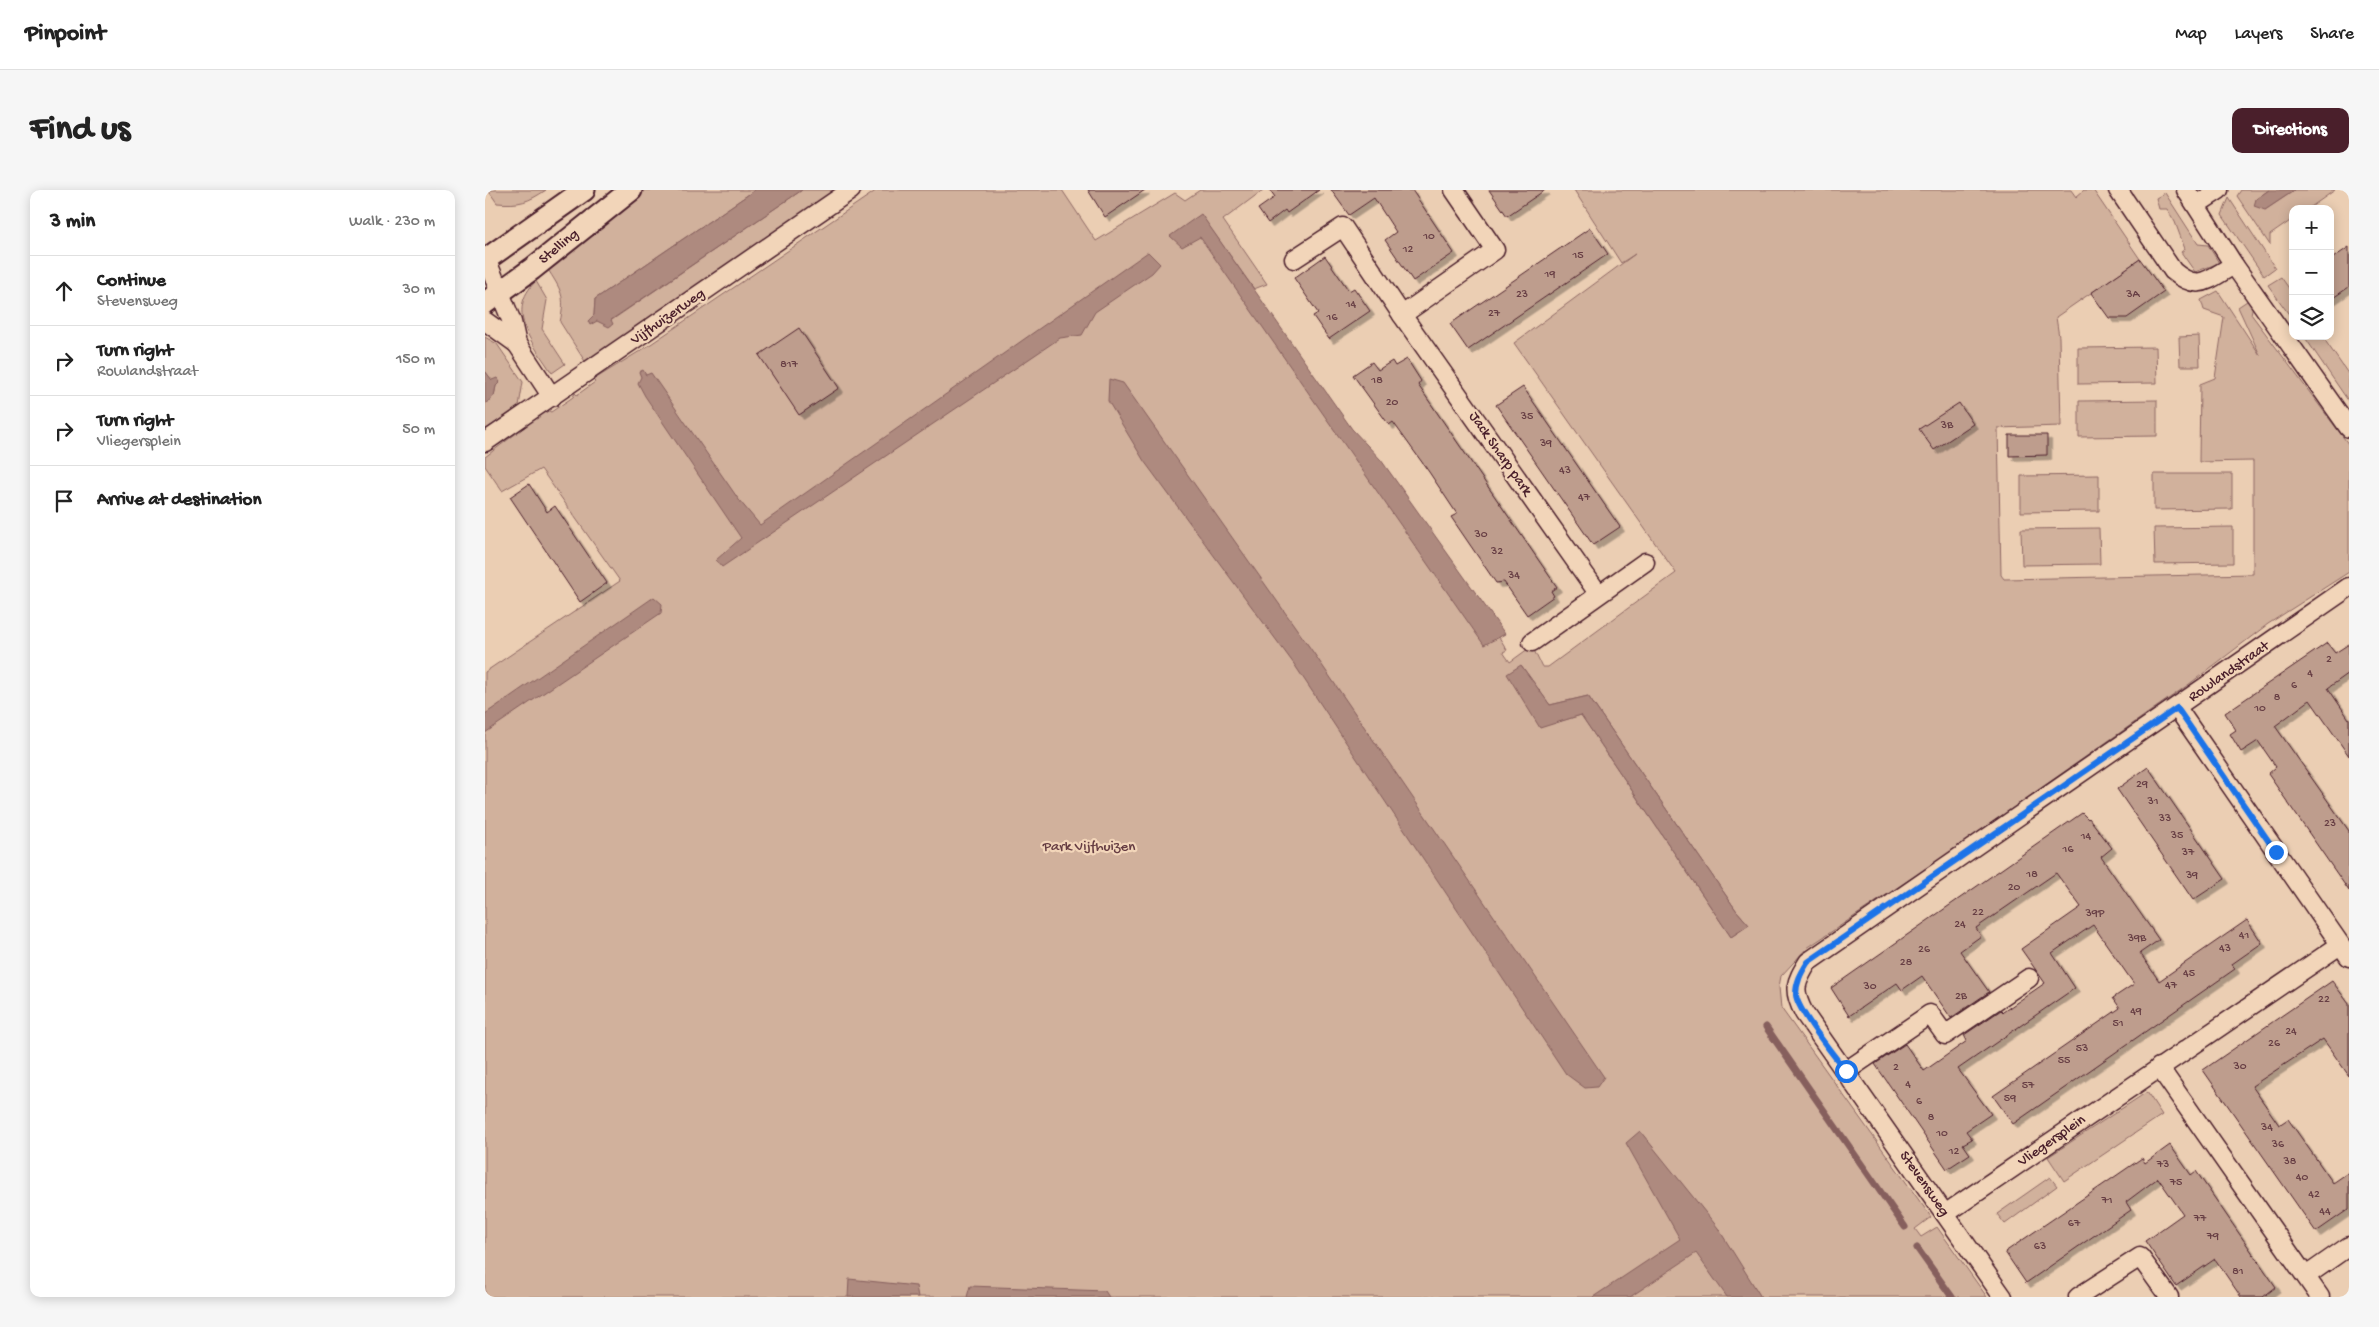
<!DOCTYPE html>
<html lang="en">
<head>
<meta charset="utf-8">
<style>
  :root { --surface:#fff; --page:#f6f6f6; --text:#222; --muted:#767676; --line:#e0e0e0; --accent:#4a1f2b }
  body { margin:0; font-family:"Gochi Hand",sans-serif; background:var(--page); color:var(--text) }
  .controls { position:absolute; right:15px; top:15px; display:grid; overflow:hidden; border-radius:10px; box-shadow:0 2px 12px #0003 }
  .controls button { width:45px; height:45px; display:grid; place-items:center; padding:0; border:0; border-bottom:1px solid var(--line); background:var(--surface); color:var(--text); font:25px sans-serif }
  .stop { position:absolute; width:15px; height:15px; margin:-11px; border:4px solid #1a73e8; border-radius:50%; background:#fff }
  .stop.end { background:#1a73e8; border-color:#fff; box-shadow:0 1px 5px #0008 }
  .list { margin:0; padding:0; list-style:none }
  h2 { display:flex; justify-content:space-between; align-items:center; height:65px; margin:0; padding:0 20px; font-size:21px }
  h2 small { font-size:16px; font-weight:400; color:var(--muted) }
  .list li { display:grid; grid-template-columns:32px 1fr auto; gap:15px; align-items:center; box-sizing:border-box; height:70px; padding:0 20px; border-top:1px solid var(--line) }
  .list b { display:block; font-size:19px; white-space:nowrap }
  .list p { margin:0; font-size:16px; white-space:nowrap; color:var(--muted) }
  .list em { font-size:16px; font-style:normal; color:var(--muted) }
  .icon { flex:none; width:28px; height:28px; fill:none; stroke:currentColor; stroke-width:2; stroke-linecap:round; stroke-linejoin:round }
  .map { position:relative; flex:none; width:1864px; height:1107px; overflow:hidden; border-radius:10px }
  header { display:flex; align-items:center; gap:30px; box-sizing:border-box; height:70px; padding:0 25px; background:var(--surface); border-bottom:1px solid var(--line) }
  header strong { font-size:24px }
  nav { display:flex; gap:28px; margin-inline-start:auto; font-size:18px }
  .intro { display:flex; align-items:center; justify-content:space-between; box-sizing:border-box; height:120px; padding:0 30px }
  h1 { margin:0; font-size:35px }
  .button { padding:12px 22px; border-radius:10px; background:var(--accent); color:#fff; font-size:18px; font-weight:700 }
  main { display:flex; gap:30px; padding:0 30px }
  aside { flex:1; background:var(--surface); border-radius:10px; box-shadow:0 2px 12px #0003 }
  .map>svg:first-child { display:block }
</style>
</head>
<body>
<header>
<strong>Pinpoint</strong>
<nav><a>Map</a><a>Layers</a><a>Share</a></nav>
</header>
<div class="intro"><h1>Find us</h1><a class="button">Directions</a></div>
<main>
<aside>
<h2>3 min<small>Walk · 230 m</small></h2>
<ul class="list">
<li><svg class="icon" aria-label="ahead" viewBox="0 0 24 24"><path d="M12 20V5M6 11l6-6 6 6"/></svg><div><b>Continue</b><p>Stevensweg</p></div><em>30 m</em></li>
<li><svg class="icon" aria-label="right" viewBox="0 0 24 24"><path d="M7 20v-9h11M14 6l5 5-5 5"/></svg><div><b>Turn right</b><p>Rowlandstraat</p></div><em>150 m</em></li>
<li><svg class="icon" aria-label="right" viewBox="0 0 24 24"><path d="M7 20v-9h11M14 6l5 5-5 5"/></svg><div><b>Turn right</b><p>Vliegersplein</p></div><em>50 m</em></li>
<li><svg class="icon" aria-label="arrive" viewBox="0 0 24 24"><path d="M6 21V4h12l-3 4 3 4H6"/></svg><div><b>Arrive at destination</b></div></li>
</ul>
</aside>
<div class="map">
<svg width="1864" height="1107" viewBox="0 0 1864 1107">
  <defs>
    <filter id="shadow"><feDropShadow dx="4.5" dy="4.5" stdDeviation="0" flood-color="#0004"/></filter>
  </defs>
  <rect width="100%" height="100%" fill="#ebceb3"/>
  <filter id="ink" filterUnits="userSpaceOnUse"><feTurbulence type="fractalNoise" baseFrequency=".02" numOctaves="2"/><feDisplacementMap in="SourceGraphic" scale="10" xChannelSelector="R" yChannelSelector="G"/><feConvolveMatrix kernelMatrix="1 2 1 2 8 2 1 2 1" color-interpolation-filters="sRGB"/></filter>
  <g filter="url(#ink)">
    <!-- green -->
    <g fill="#d1b19c" stroke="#8e6864" fill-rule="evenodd">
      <path d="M 3,0 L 61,0 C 43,12 35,15 12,13 Z"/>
      <path d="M 159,0 L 270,0 L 110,109 L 109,125 L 103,131 L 112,130 L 121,134 L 317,0 L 352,0 L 101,173 L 75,132 C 81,106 76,100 62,78 Z"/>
      <path d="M 392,0 L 577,0 L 611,51 L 690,3 L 700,10 L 715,0 L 778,0 L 738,30 L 782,94 L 769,99 L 716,25 L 709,29 L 1009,450 L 1014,447 L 1022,460 L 1018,462 L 1025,472 L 1047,456 L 1057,477 L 1063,477 L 1191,383 L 1029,153 L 1150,64 L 1136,73 L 1089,0 L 1586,0 L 1591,7 L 1599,0 L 1608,0 L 1655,69 L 1571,127 L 1574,147 L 1576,236 L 1513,238 L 1516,385 L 1519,389 L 1768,384 L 1768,271 L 1714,272 L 1715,194 L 1730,188 L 1739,127 L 1719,120 L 1716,110 L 1733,101 L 1775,165 L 1753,117 L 1765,109 L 1768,115 L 1766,124 L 1864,255 L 1864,382 L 1783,434 L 1703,495 L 1455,669 L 1322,758 L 1296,786 L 1294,797 L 1296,818 L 1446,1027 L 1430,1039 L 1436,1047 L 1452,1037 L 1502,1107 L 0,1107 L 0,482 L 135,391 L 56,279 L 17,301 L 0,276 L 0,267 L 62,220 L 66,222 L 88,207 L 90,203 L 92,205 L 110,192 L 108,190 L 163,156 ZM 1036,475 L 1065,515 L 1103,506 L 1251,720 L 1264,735 L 1246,747 L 1096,525 L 1069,533 Z"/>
      <path d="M 1756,0 L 1784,0 L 1771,9 L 1780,20 L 1810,0 L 1850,0 L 1823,19 L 1808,19 L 1808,29 L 1785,45 L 1785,55 L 1752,6 Z"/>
      <path d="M 1680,3 L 1713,54 L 1723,55 L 1734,73 L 1710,82 L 1696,62 L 1700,59 L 1690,32 L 1682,19 L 1674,19 L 1671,8 Z"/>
      <path d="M 1744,8 L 1790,78 L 1779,86 L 1737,25 Z"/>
      <path d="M 1796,87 L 1808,104 L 1808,130 L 1783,95 Z"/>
      <path d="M 51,91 L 62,110 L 57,139 L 80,174 L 67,183 C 49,155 19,122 51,91 Z"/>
      <path d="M 1714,146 L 1715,176 L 1695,176 L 1694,147 Z"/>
      <path d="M 1819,146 L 1837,146 L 1864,185 L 1864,212 Z"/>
      <path d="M 0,147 L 12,154 L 38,192 L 34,216 L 0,240 L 0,214 L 9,206 L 11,196 L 0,181 Z"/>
      <path d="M 1671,157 L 1672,193 L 1593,194 L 1593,158 Z"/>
      <path d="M 1672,210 L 1672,246 L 1594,247 L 1594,211 Z"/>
      <path d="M 1747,284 L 1747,319 L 1669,320 L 1669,284 Z"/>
      <path d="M 1614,285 L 1614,321 L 1536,322 L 1536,286 Z"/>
      <path d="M 1748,337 L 1748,373 L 1670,374 L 1669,338 Z"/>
      <path d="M 1614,338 L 1615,374 L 1537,375 L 1536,339 Z"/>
      <path d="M 1662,902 L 1677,925 L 1579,991 L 1563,967 Z"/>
      <path d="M 1565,987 L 1572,996 L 1520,1034 L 1512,1024 Z"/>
    </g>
    <!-- water -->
    <g fill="#ae8a7f" stroke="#865f5d">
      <path d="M 270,0 L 317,0 L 126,130 L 128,134 L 124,137 L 112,131 L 105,135 L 103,131 L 109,125 L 110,109 Z"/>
      <path d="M 1784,0 L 1810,0 L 1780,20 L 1769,16 L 1771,9 Z"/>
      <path d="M 716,24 L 867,239 L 896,270 L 1020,444 L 999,455 L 715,47 L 697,57 L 685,46 Z"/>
      <path d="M 663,62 L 675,74 L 667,83 L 610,122 L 597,145 L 575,148 L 237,377 L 231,370 L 256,348 L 160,206 L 153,193 L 156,187 L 154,182 L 158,180 L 161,185 L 166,183 L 254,310 L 275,335 Z"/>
      <path d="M 0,181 L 7,190 L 12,188 L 15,192 L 11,196 L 9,206 L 0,214 Z"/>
      <path d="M 624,189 L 638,193 L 828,462 L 1119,887 L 1112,897 L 1100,898 L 1081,884 L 809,474 L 659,271 L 623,211 Z"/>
      <path d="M 169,407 L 177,414 L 176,423 L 0,543 L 0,524 Z"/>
      <path d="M 1036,475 L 1065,515 L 1103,506 L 1251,720 L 1264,735 L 1246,747 L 1096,525 L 1055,538 L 1022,484 Z"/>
      <path d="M 1155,941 L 1233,1038 L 1276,1107 L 1242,1107 L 1211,1063 L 1145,1107 L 1108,1107 L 1195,1049 L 1141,953 Z"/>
      <path d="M 364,1089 L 431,1096 L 433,1107 L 363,1107 Z"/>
      <path d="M 485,1096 L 620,1101 L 624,1107 L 482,1107 Z"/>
    </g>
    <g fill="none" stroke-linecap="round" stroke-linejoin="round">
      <!-- stream -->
      <g stroke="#865f5d" stroke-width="7">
        <path d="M 1281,837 L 1420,1037"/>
        <path d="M 1432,1058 L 1467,1107"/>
      </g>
    </g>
    <!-- building -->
    <g fill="#be9d8d" stroke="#4a1f2b" filter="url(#shadow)">
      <path d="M 603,0 L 660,0 L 620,27 Z"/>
      <path d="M 785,0 L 834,0 L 802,23 L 800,20 L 783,33 L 773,19 L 790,7 Z"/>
      <path d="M 846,0 L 927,0 L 969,63 L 928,91 L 900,50 L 911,42 L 889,8 L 864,25 Z"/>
      <path d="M 1004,0 L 1060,0 L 1022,26 Z"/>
      <path d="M 1105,38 L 1123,64 L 983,160 L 965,134 Z"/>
      <path d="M 1864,57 L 1864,97 L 1845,110 L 1845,70 Z"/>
      <path d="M 840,66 L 864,101 L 869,98 L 885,121 L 844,149 L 828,126 L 833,123 L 809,88 Z"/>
      <path d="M 1655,69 L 1679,102 L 1642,128 L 1624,128 L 1606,103 Z"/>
      <path d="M 314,138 L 354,198 L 314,225 L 274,165 Z"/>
      <path d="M 922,169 L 936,191 L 933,195 L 1072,397 L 1066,401 L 1069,406 L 1042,425 L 1019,392 L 1011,393 L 966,327 L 972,324 L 944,282 L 908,232 L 904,235 L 868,185 L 887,172 L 893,180 L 907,171 L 910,176 Z"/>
      <path d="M 1038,197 L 1135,337 L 1108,355 L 1011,215 Z"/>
      <path d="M 1474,213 L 1488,234 L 1449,260 L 1434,239 Z"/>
      <path d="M 1524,245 L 1562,245 L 1562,265 L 1524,266 Z"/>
      <path d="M 44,294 L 62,322 L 70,316 L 122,393 L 95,412 L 25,307 Z"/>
      <path d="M 1842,453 L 1850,463 L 1864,454 L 1864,483 L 1843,498 L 1864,529 L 1864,566 L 1825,510 L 1790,536 L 1864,641 L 1864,701 L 1783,584 L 1791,577 L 1773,551 L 1756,562 L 1745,544 L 1751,540 L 1740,523 Z"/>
      <path d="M 1663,577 L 1740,689 L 1708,710 L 1632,599 Z"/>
      <path d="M 1597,623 L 1603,629 L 1604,628 L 1627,658 L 1616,667 L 1674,750 L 1655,763 L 1674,791 L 1762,730 L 1777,753 L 1747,774 L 1750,779 L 1528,934 L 1508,906 L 1635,818 L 1628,808 L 1649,794 L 1608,735 L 1567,763 L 1590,798 L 1473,879 L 1506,924 L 1481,941 L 1487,949 L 1478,954 L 1485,964 L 1462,979 L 1390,874 L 1420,854 L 1439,881 L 1482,851 L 1479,845 L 1516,820 L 1518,822 L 1560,793 L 1536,759 L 1596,717 L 1571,683 L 1491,738 L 1496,746 L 1475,761 L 1504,802 L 1466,828 L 1437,786 L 1417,800 L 1412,793 L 1364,826 L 1346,798 Z"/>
      <path d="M 1847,791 L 1864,814 L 1864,886 L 1838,849 L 1767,896 L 1794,935 L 1803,929 L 1848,993 L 1864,982 L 1864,1019 L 1831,1042 L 1718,880 Z"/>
      <path d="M 1685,955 L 1706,985 L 1711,981 L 1791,1097 L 1778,1107 L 1756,1107 L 1730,1069 L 1691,1096 L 1660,1051 L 1698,1024 L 1673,988 L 1641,1012 L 1646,1020 L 1541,1093 L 1520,1062 L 1657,968 L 1660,973 Z"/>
    </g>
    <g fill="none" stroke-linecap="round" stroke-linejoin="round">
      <!-- minor casing -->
      <g stroke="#4a1f2b" stroke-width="21">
        <g id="minor">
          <path d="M 1633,0 L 1688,81 C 1714,103 1723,89 1749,75"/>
          <path d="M 1701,0 L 1749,75 L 1864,238"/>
          <path d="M 1711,15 L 1734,0"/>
          <path d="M 0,66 L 27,132 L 32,154 L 0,131"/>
          <path d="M 809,69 L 858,37 L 917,125 L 1113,403"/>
          <path d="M 917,125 L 1010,60 L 969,0"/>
          <path d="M 32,154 L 67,207"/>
          <path d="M 0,252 L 366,0"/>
          <path d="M 1047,452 L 1160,372"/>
          <path d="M 1692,518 L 1864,767"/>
          <path d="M 1674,877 L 1835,1107"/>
          <path d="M 1361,881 L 1445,824 L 1460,845 L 1544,788"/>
          <path d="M 1460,1024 L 1855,755"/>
          <path d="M 1821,1086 L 1864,1056"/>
          <path d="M 1518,1107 L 1319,823 C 1307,800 1310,793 1323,772 L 1864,397"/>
          <path d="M 1593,1107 L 1655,1067 L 1684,1107"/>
        </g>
      </g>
      <!-- tertiary casing -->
      <g stroke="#4a1f2b" stroke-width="25">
        <g id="tertiary">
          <path d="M 0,70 L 99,0"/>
          <path d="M 0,113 L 47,79 L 146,0"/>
        </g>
      </g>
      <!-- minor -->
      <use href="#minor" stroke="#f2d5b9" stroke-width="18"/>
      <!-- tertiary -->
      <use href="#tertiary" stroke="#f2d5b9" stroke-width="21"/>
    </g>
  </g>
  <g fill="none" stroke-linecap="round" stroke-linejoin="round" filter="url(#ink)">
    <!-- route -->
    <path stroke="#1a73e8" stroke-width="6" d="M 1361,881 C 1350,867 1312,820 1311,805 C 1311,792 1316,783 1323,772 L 1692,518 L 1791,662"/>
  </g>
  <g text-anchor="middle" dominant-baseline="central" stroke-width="4.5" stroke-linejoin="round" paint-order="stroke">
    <!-- number labels -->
    <g font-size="12" fill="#673e44">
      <text x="944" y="47">10</text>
      <text x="923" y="60">12</text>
      <text x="1093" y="66">15</text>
      <text x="1065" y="85">19</text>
      <text x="1037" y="105">23</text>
      <text x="1648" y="105">3A</text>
      <text x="866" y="115">14</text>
      <text x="1009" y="124">27</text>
      <text x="847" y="128">16</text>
      <text x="304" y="175">817</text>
      <text x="892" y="191">18</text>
      <text x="907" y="213">20</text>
      <text x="1042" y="227">35</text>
      <text x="1462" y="236">3B</text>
      <text x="1061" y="254">39</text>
      <text x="1080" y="281">43</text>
      <text x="1099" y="308">47</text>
      <text x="996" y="345">30</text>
      <text x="1012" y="362">32</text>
      <text x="1029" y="386">34</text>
      <text x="1844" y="470">2</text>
      <text x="1825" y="484">4</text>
      <text x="1809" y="496">6</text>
      <text x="1792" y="508">8</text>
      <text x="1775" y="519">10</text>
      <text x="1657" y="595">29</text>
      <text x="1668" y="612">31</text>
      <text x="1680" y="629">33</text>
      <text x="1845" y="634">23</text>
      <text x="1692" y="646">35</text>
      <text x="1601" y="647">14</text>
      <text x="1583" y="660">16</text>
      <text x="1703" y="663">37</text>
      <text x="1547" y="685">18</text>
      <text x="1707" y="686">39</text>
      <text x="1529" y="698">20</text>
      <text x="1493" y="723">22</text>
      <text x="1610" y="724">39P</text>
      <text x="1475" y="735">24</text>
      <text x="1759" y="746">41</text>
      <text x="1652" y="749">39B</text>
      <text x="1740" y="759">43</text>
      <text x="1439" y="760">26</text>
      <text x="1421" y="773">28</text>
      <text x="1704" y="784">45</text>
      <text x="1686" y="796">47</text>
      <text x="1385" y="797">30</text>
      <text x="1476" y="807">2B</text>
      <text x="1839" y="810">22</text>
      <text x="1651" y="822">49</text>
      <text x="1633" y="834">51</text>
      <text x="1806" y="842">24</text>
      <text x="1789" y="854">26</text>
      <text x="1597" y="859">53</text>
      <text x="1579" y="871">55</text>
      <text x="1755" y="877">30</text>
      <text x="1411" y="878">2</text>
      <text x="1423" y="895">4</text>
      <text x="1543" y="896">57</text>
      <text x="1525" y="909">59</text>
      <text x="1434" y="912">6</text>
      <text x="1446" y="928">8</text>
      <text x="1782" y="938">34</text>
      <text x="1457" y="944">10</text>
      <text x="1793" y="955">36</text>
      <text x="1469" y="962">12</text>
      <text x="1805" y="972">38</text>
      <text x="1678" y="975">73</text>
      <text x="1817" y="988">40</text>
      <text x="1691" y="993">75</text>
      <text x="1829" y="1005">42</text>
      <text x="1622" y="1011">71</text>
      <text x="1840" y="1022">44</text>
      <text x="1715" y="1029">77</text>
      <text x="1589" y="1034">67</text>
      <text x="1728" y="1047">79</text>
      <text x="1555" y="1057">63</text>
      <text x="1753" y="1082">81</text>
    </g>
    <!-- street labels -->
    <g font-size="15" fill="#4a1f2b" stroke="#f2d5b9">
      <text transform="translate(74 57) rotate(-39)">Stelling</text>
      <text transform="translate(183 127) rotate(-35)">Vijfhuizerweg</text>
      <text transform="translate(1015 264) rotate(55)">Jack Sharp park</text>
      <text transform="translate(1744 482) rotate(-35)">Rowlandstraat</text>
      <text transform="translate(1567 951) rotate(-35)">Vliegersplein</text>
      <text transform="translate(1439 994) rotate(55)">Stevensweg</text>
    </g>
    <!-- park labels -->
    <g font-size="15" fill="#653c42" stroke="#f2d5b9">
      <text x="604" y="657">Park Vijfhuizen</text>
    </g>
  </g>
</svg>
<div class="controls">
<button>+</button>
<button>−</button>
<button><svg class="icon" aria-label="layers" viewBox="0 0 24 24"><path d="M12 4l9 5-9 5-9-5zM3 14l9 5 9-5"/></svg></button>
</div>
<div class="stop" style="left:1361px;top:881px"></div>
<div class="stop end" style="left:1791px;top:662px"></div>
</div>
</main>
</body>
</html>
